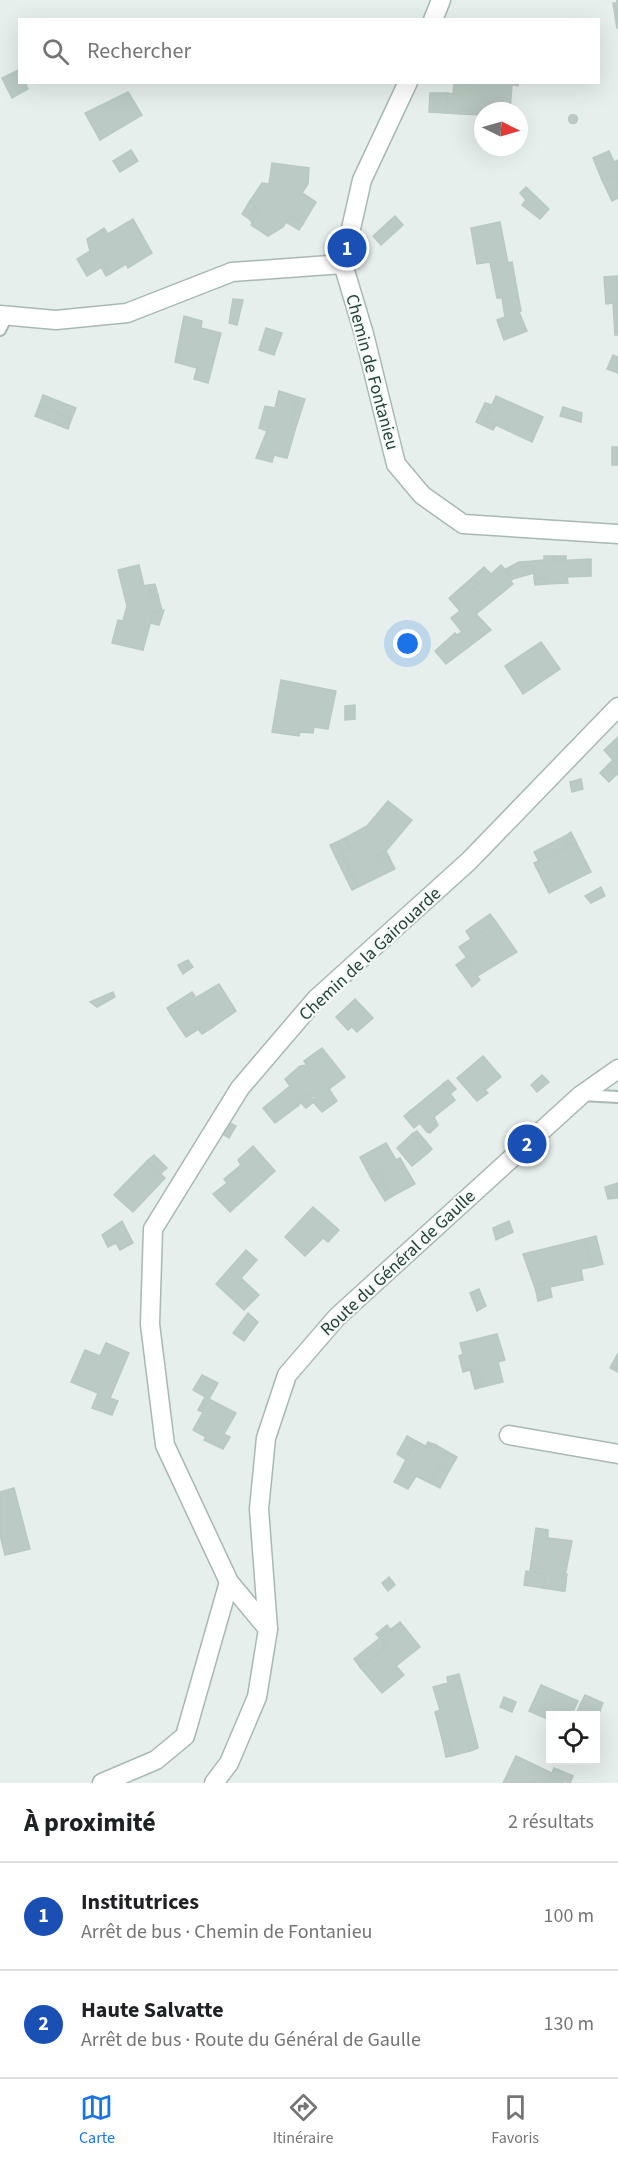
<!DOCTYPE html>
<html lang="fr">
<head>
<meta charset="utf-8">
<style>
  :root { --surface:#fff; --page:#f6f6f6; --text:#202124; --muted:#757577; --line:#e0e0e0; --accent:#1a73e8 }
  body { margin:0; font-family:"Source Sans 3",sans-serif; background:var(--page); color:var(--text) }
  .controls { position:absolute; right:18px; bottom:18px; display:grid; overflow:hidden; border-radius:0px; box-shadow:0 6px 24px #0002 }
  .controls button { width:54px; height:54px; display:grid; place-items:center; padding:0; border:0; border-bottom:2px solid var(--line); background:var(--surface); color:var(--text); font:30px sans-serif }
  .compass { position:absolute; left:474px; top:102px; width:54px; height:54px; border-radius:50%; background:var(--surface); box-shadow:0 6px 24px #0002; rotate:95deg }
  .you { position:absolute; left:408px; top:644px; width:21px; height:21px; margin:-15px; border:4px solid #fff; border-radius:50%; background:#1a73e8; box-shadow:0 0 0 9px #1a73e833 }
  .badge { display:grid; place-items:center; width:39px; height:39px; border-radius:50%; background:var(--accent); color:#fff; font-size:20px; font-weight:700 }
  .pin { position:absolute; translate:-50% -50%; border:3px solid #fff; box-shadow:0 2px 6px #0006 }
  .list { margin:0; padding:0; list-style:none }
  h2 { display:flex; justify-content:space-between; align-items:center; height:78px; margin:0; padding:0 24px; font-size:26px }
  h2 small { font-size:20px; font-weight:400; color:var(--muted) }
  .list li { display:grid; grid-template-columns:39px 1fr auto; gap:18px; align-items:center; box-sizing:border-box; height:108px; padding:0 24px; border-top:2px solid var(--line) }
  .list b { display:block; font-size:22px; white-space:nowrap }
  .list p { margin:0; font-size:20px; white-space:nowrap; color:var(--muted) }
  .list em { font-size:20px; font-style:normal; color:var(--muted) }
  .icon { flex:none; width:33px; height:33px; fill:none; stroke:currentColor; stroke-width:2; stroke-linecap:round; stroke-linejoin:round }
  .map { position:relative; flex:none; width:618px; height:1783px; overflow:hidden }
  .search { position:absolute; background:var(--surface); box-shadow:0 6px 24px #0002; left:18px; right:18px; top:18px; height:66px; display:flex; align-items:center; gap:15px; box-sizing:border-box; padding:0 21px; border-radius:0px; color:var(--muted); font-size:22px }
  .sheet { height:294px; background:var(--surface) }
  nav { display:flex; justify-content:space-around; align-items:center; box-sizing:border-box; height:84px; border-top:2px solid var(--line); background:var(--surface); font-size:16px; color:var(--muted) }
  nav a { display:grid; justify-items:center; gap:3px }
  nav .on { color:var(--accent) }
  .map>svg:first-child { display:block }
</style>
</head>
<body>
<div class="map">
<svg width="618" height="1783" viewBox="0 0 618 1783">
  <rect width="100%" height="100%" fill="#e6efeb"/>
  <!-- building -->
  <g fill="#bbcac4" stroke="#b8c9c2" stroke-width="1.5">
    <path d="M 617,0 L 618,0 L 617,29 L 613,3 L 617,3 Z"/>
    <path d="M 18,70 L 20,82 L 25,82 L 28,89 L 12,98 L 2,78 Z"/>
    <path d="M 454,82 L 519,82 L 518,86 L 512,85 L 510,111 L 460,109 L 460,114 L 446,113 L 447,93 L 453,94 Z"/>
    <path d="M 128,92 L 142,115 L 100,140 L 85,113 Z"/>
    <path d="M 430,93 L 447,93 L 446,113 L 429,112 Z"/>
    <path d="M 460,109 L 493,111 L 483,111 L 483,115 L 460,114 Z"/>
    <circle cx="573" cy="119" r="4.5"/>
    <path d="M 131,150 L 138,161 L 120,172 L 113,161 Z"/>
    <path d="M 609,151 L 614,162 L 618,160 L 618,183 L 615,175 L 602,180 L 593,158 Z"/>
    <path d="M 272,163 L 309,168 L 308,184 L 302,193 L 316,202 L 303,224 L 291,215 L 283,227 L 268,236 L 251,225 L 259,211 L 250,201 L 262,183 L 269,184 Z"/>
    <path d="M 615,175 L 618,183 L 618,198 L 612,201 L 602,180 Z"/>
    <path d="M 526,187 L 549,209 L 540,219 L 522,205 L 526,200 L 520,193 Z"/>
    <path d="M 250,201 L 256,206 L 248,218 L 242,214 Z"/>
    <path d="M 255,208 L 259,211 L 252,222 L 248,218 Z"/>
    <path d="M 291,215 L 303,224 L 299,230 L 286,222 Z"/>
    <path d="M 395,216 L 403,225 L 381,245 L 373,236 Z"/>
    <path d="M 133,219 L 152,253 L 128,268 L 126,264 L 110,274 L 105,265 L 87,276 L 77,259 L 90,251 L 87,239 L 104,228 L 108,234 Z"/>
    <path d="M 500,222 L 508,263 L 512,262 L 521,311 L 519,312 L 527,331 L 504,340 L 497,320 L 505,317 L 502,298 L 497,298 L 490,262 L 477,264 L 471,228 Z"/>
    <path d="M 105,265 L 110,274 L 106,276 L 101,267 Z"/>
    <path d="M 618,276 L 618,335 L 615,335 L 613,303 L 606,304 L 604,277 Z"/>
    <path d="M 233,299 L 243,300 L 237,325 L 229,323 Z"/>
    <path d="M 184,316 L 202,321 L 201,328 L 221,333 L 208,383 L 194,379 L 197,368 L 175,362 Z"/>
    <path d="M 266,328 L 282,333 L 274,355 L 259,350 Z"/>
    <path d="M 613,355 L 618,357 L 618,373 L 607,369 Z"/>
    <path d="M 279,391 L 298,397 L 289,429 L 295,430 L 287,458 L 274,455 L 272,462 L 256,458 L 267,431 L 259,428 L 265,406 L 275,408 Z"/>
    <path d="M 43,395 L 76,408 L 71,420 L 48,407 L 39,406 Z"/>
    <path d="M 496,396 L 543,417 L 532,442 L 485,420 Z"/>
    <path d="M 298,397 L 305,399 L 295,430 L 289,429 Z"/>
    <path d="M 485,403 L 492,405 L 485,420 L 496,425 L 493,430 L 476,422 Z"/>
    <path d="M 39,406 L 48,407 L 71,420 L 68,429 L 35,416 Z"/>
    <path d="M 563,407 L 582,413 L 581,422 L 560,416 Z"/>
    <rect x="612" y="447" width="6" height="18"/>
    <path d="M 544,556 L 554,556 L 554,561 L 591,559 L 591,576 L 567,577 L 568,583 L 547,584 L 547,578 L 534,578 L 534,561 L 544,560 Z"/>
    <path d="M 554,556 L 566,556 L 566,560 L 554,561 Z"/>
    <path d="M 534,561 L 534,573 L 513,579 L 504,570 L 519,562 Z"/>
    <path d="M 139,565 L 144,586 L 149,585 L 152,597 L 158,595 L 162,611 L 153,613 L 143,650 L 112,643 L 118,620 L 123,621 L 127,606 L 118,570 Z"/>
    <path d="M 501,565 L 513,579 L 510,581 L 513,584 L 476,614 L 491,630 L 446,664 L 435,651 L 455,633 L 457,635 L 462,632 L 451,618 L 460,611 L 454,604 L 479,584 L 472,578 L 484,567 L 491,574 Z"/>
    <path d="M 472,578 L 479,584 L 454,604 L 449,598 Z"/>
    <path d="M 534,578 L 547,578 L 547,584 L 535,585 Z"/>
    <path d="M 155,584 L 158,595 L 152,597 L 149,585 Z"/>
    <path d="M 164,610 L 159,625 L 150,623 L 153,613 Z"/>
    <path d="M 541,642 L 560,669 L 523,694 L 505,666 Z"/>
    <path d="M 281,680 L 336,691 L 328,729 L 314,727 L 313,733 L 300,732 L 299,736 L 272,732 Z"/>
    <path d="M 355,705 L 355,719 L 345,720 L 345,706 Z"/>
    <path d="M 618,737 L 618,775 L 608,765 L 613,760 L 604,750 Z"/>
    <path d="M 608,765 L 617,774 L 609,782 L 600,773 Z"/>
    <path d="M 581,779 L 583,789 L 572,792 L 570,782 Z"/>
    <path d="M 388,801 L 412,820 L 386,851 L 378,855 L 380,861 L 389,857 L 395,869 L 358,887 L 342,852 L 350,848 L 345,838 L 367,826 Z"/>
    <path d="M 571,832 L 576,842 L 570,845 L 565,836 Z"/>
    <path d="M 565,836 L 570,845 L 539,861 L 534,852 Z"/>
    <path d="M 345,838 L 350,848 L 342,852 L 352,875 L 346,878 L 330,845 Z"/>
    <path d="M 576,842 L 591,872 L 549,893 L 534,863 Z"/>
    <path d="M 386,851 L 389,857 L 380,861 L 378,855 Z"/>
    <path d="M 352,875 L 358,887 L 352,890 L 346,878 Z"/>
    <path d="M 601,887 L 605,896 L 591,903 L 585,896 Z"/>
    <path d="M 490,914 L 496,922 L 471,939 L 466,931 Z"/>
    <path d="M 496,922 L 517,952 L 477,976 L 480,980 L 472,987 L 459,969 L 470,962 L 459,947 Z"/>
    <path d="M 467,957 L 470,962 L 459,969 L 456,965 Z"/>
    <path d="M 188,960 L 193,967 L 183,974 L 178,965 Z"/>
    <path d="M 219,984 L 236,1011 L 213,1027 L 210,1022 L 186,1037 L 170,1013 Z"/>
    <path d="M 113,992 L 115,997 L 97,1007 L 90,1002 Z"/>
    <path d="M 192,992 L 195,996 L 170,1013 L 167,1008 Z"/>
    <path d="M 355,999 L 373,1018 L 357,1032 L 352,1027 L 348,1030 L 336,1017 Z"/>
    <path d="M 210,1022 L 213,1027 L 202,1034 L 198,1029 Z"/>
    <path d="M 322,1048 L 345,1077 L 329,1089 L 337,1101 L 322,1112 L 313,1102 L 316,1100 L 315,1097 L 304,1095 L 300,1098 L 299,1105 L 275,1123 L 263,1108 L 290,1086 L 285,1079 L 300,1066 L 307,1065 L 304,1061 Z"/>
    <path d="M 483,1056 L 501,1077 L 485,1090 L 488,1093 L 477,1101 L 457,1078 Z"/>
    <path d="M 542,1075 L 549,1082 L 537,1092 L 531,1085 Z"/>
    <path d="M 448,1080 L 456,1089 L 450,1094 L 443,1084 Z"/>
    <path d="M 443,1084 L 455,1100 L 434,1117 L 438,1125 L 430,1133 L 427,1132 L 410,1111 Z"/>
    <path d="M 304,1095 L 316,1100 L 306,1108 L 301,1103 L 298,1104 Z"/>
    <path d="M 410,1111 L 420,1123 L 414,1128 L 404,1116 Z"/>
    <path d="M 228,1122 L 236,1126 L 229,1138 L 221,1133 Z"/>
    <path d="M 417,1131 L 432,1149 L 428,1153 L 412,1134 Z"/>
    <path d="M 412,1134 L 428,1153 L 412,1166 L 397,1148 Z"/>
    <path d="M 386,1143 L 396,1160 L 400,1158 L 415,1184 L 391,1197 L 380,1178 L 384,1175 L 380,1170 L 370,1176 L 360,1157 Z"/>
    <path d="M 253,1146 L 275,1171 L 230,1212 L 213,1194 L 227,1183 L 224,1179 L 241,1165 L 238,1160 Z"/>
    <path d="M 154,1155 L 167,1168 L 160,1174 L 147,1161 Z"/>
    <path d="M 147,1161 L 165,1178 L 133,1212 L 114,1195 Z"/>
    <path d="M 380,1170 L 384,1175 L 380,1178 L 391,1197 L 385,1201 L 370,1176 Z"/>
    <path d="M 618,1183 L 618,1198 L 608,1199 L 605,1187 Z"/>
    <path d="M 313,1207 L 339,1230 L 328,1242 L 323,1238 L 305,1256 L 285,1237 Z"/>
    <path d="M 122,1221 L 133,1243 L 120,1250 L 116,1243 L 108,1247 L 102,1235 Z"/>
    <path d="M 509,1221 L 513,1232 L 496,1240 L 493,1228 Z"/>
    <path d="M 596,1236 L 603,1264 L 592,1267 L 585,1239 Z"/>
    <path d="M 585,1239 L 592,1267 L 581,1269 L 583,1280 L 550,1287 L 548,1281 L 534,1285 L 523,1254 Z"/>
    <path d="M 246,1250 L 257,1260 L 241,1278 L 259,1295 L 244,1310 L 216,1284 Z"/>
    <path d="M 548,1281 L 550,1287 L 536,1291 L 534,1285 Z"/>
    <path d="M 550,1287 L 552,1297 L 538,1301 L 536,1291 Z"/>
    <path d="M 479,1289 L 486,1306 L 477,1311 L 470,1293 Z"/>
    <path d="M 248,1313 L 258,1322 L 244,1341 L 233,1333 Z"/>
    <path d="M 497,1334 L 505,1360 L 498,1362 L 503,1382 L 482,1387 L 476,1368 L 463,1372 L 459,1356 L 463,1354 L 460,1343 Z"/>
    <path d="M 106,1343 L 129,1353 L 110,1398 L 118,1401 L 112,1415 L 92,1408 L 98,1393 L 71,1382 L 85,1350 L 100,1356 Z"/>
    <path d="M 618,1353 L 618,1372 L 610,1368 Z"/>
    <path d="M 476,1368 L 482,1387 L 475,1389 L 470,1369 Z"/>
    <path d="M 202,1375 L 218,1383 L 209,1399 L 193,1390 Z"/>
    <path d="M 205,1397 L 236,1413 L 224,1434 L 230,1437 L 223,1449 L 204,1440 L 206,1437 L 193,1430 L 203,1412 L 198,1410 Z"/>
    <path d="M 407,1436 L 416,1441 L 406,1460 L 397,1454 Z"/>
    <path d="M 416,1441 L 433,1450 L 436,1445 L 457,1457 L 449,1471 L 439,1467 L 430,1483 L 416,1476 L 408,1489 L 394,1482 Z"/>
    <path d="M 428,1442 L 436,1445 L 433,1450 L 426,1446 Z"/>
    <path d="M 439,1467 L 449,1471 L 440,1488 L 430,1483 Z"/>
    <path d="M 14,1488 L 30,1549 L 5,1555 L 0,1535 L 0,1492 Z"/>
    <path d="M 536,1528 L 548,1530 L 548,1538 L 572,1541 L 562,1591 L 543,1588 L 545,1574 L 530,1571 Z"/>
    <path d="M 526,1571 L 545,1574 L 543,1588 L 524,1585 Z"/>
    <path d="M 564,1573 L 567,1574 L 565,1591 L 562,1591 Z"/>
    <path d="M 389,1577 L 395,1585 L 388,1591 L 382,1583 Z"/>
    <path d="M 400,1622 L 420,1647 L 396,1666 L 404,1675 L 382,1693 L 360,1667 L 386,1646 L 380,1638 Z"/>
    <path d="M 387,1625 L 391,1630 L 380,1638 L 376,1634 Z"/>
    <path d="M 380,1638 L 386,1646 L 360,1667 L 354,1659 Z"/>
    <path d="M 459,1674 L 477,1743 L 468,1746 L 470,1751 L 451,1756 L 448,1742 L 443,1743 L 435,1712 L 440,1710 L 433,1687 L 448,1683 L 447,1677 Z"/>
    <path d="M 541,1685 L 578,1701 L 571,1716 L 550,1716 L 550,1720 L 529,1711 Z"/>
    <path d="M 585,1695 L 603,1703 L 600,1711 L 581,1703 Z"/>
    <path d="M 504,1697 L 516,1702 L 512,1712 L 500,1707 Z"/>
    <path d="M 581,1703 L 600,1711 L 596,1721 L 596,1716 L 575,1716 Z"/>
    <path d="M 448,1742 L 451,1756 L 446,1757 L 443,1743 Z"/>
    <path d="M 477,1743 L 478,1748 L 470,1751 L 468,1746 Z"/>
    <path d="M 516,1756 L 552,1773 L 550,1777 L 564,1783 L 503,1783 Z"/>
    <path d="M 554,1768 L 573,1776 L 570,1783 L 550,1777 Z"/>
  </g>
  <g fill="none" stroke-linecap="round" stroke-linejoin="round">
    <!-- service casing -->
    <g stroke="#a8b8b2" stroke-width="14">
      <g id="service">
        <path d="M 0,330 L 7,316"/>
        <path d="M 582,1095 L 618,1097"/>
      </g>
    </g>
    <!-- minor casing -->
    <g stroke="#a8b8b2" stroke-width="21">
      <g id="minor">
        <path d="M 433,20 L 441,0"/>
        <path d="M 408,82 L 362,180 L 343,264 L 364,334 L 396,464 L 422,495 L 463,524 L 618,534"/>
        <path d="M 0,315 L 56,320 L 127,313 L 232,272 L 343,264"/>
        <path d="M 509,1435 L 618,1454"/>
        <path d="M 268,1629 L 229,1582 L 165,1445 L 150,1324 L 153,1229 L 240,1088 L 316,999 L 469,861 L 618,707"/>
        <path d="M 102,1783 L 156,1760 L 185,1736 L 229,1582"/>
      </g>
    </g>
    <!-- tertiary casing -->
    <g stroke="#a8b8b2" stroke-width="21">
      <path id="tertiary" d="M 214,1783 L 229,1763 L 257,1697 L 268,1629 L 259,1509 L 266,1438 L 287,1375 L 337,1317 L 581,1095 L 618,1069"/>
    </g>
    <!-- service -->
    <use href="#service" stroke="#fff" stroke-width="10"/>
    <!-- minor -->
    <use href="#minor" stroke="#fff" stroke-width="18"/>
    <!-- tertiary -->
    <use href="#tertiary" stroke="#fff" stroke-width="18"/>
  </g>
  <g text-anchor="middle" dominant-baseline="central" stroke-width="4.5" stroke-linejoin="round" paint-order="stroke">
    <!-- street labels -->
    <g font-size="18" fill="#24423a" stroke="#f7fbf9">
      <text transform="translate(372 372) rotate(75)">Chemin de Fontanieu</text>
      <text transform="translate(370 954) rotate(-43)">Chemin de la Gairouarde</text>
      <text transform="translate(398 1263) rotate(-43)">Route du Général de Gaulle</text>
    </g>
  </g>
</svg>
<div class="controls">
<button><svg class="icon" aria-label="locate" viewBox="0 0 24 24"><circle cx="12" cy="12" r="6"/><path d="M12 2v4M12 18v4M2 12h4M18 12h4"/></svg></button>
</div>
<svg class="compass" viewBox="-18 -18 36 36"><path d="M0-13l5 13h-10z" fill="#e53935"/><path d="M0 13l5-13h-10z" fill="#757577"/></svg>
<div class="you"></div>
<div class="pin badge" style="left:347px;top:248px;background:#1a4fb4">1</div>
<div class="pin badge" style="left:527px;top:1144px;background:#1a4fb4">2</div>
<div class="search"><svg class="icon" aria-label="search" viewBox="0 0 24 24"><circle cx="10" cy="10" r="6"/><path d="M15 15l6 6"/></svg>Rechercher</div>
</div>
<section class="sheet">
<h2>À proximité<small>2 résultats</small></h2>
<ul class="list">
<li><span class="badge" style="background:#1a4fb4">1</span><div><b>Institutrices</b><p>Arrêt de bus · Chemin de Fontanieu</p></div><em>100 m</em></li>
<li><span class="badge" style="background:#1a4fb4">2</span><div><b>Haute Salvatte</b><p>Arrêt de bus · Route du Général de Gaulle</p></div><em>130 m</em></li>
</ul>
</section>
<nav>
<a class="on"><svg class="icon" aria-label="map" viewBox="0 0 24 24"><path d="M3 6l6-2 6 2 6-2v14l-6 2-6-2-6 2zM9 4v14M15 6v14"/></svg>Carte</a>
<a><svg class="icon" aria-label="directions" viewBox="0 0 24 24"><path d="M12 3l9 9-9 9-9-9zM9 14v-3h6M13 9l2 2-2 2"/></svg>Itinéraire</a>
<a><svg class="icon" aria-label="saved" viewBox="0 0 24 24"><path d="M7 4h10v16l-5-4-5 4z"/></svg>Favoris</a>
</nav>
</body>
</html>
